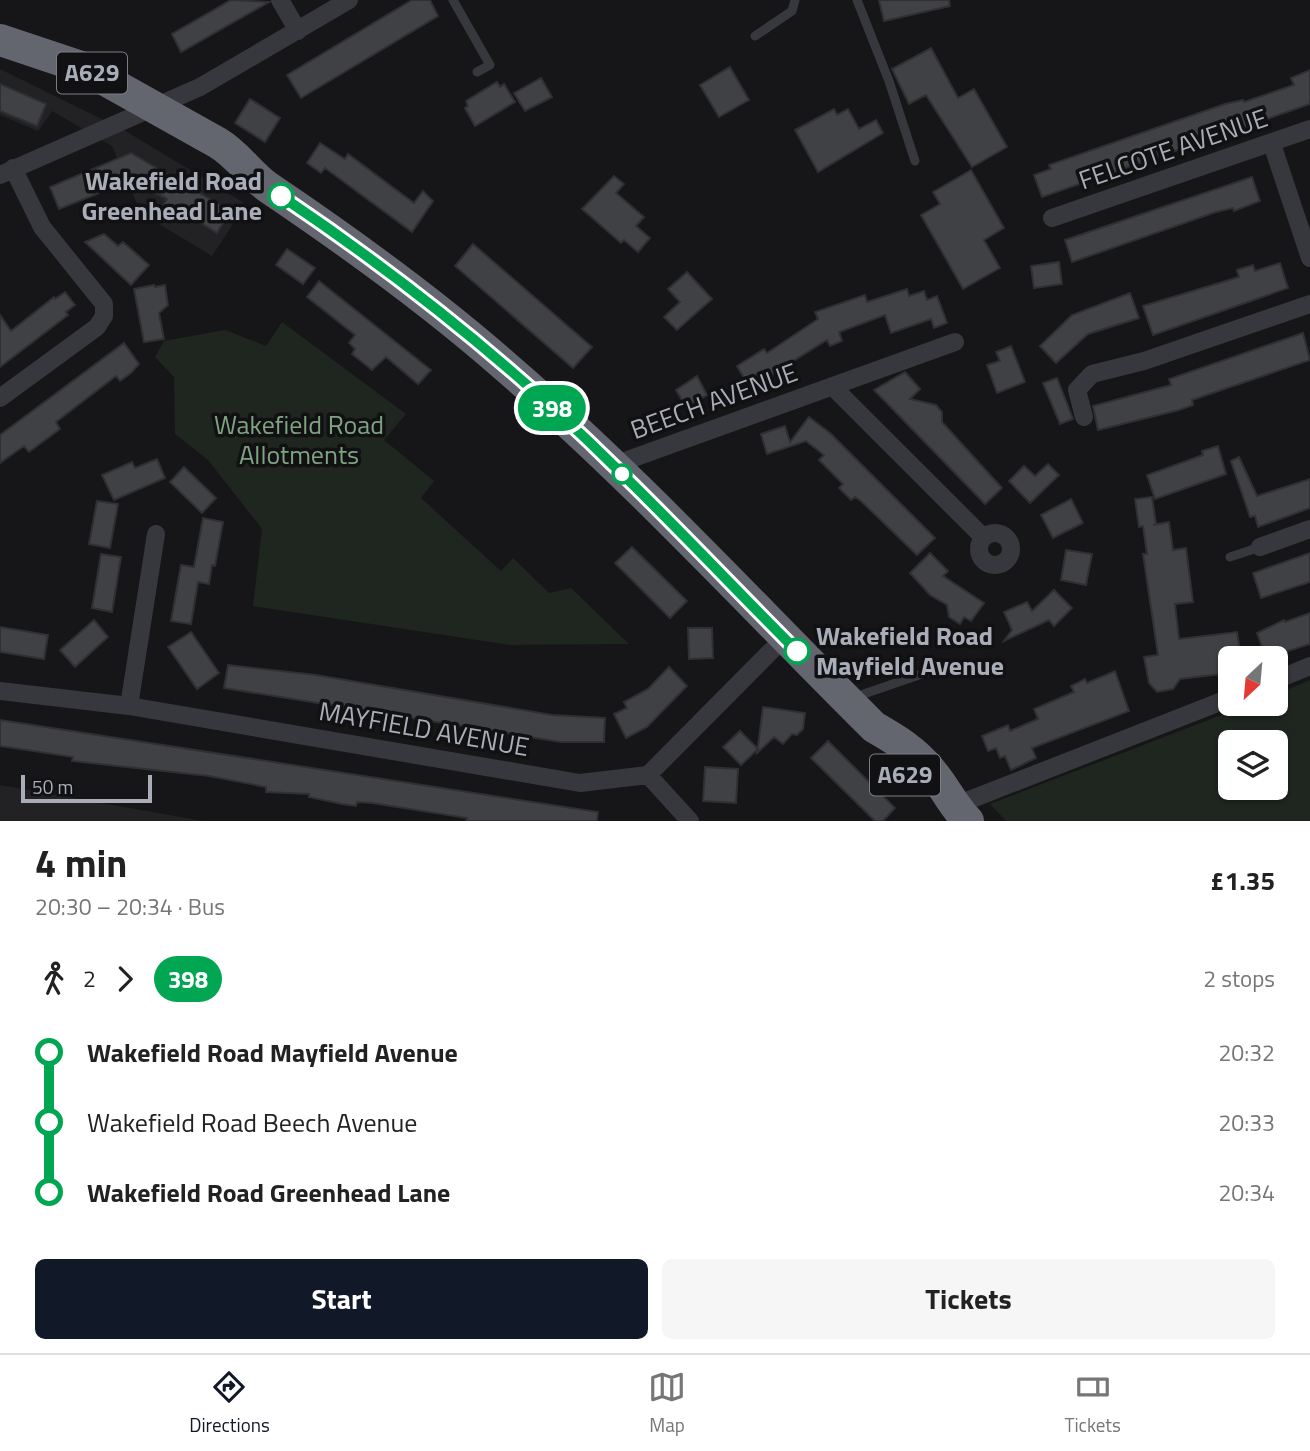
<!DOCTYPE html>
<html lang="en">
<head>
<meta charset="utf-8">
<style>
	:root { --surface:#fff; --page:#f6f6f6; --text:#222; --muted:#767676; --line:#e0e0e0; --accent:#111827 }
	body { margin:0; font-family:"Titillium Web",sans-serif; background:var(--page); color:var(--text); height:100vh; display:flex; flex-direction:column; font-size:26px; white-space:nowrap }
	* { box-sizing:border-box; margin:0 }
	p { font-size:23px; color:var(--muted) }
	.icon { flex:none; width:38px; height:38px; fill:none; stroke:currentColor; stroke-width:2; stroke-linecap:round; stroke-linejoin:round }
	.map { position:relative; height:821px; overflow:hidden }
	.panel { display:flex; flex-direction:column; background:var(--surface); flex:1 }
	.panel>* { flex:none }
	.badge { padding:0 14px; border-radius:23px; font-size:24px; line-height:46px }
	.needle { width:46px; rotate:206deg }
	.tools { position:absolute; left:1218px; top:646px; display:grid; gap:14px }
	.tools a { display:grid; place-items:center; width:70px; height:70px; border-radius:10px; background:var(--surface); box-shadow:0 2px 5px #0004; font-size:35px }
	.scale { position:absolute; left:21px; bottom:18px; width:131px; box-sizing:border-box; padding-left:7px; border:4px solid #a8adb8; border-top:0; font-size:19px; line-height:24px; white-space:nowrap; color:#a8adb8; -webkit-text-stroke:5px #111113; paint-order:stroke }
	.map>.badge { position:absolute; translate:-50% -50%; box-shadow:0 0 0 4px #fff }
	.legs { display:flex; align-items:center; gap:10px; height:77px; padding:0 35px; font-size:23px }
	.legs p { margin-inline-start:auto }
	.overview { display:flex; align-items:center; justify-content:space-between; height:119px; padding:0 35px }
	h1 { font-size:38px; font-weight:700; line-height:52px }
	.button { display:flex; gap:14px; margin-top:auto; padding:14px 35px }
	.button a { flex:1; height:80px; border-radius:10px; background:var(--accent); color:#fff; font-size:28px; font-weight:700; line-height:80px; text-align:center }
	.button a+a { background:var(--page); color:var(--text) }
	ul { padding:0 35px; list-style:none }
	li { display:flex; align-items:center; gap:24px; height:70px; font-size:26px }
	li i { display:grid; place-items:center; width:10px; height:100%; margin:0 9px; background:currentColor }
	li i::after { content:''; width:18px; height:18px; margin:-9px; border:5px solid; border-radius:50%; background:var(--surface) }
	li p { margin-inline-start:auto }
	li:first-child i { background:linear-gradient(#0000 50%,currentColor 0) }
	li:last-child i { background:linear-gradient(currentColor 50%,#0000 0) }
	.tab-bar { display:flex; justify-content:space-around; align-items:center; height:98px; border-top:2px solid var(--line); background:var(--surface); font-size:19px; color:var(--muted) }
	.tab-bar a { display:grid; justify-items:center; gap:4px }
	.tab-bar .current { color:var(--accent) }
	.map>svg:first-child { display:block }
	.built { fill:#222225 }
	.green { fill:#1e261f; fill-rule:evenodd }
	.building { fill:#404145; stroke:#303034; stroke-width:2 }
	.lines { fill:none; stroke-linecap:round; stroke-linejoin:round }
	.lane { stroke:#37383d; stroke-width:9 }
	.street { stroke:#37383d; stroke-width:18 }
	.highway { stroke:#63666e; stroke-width:32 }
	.line-1-casing { stroke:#fff; stroke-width:16 }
	.line-1 { stroke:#00a651; stroke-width:10 }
	.stop-1-dot { fill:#fff; stroke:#00a651; stroke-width:3.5 }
	.labels { text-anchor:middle; stroke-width:7; stroke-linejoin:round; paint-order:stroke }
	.shield { fill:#111113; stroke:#7b7e86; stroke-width:2 }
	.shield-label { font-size:24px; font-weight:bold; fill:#a8adb8 }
	.street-label { font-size:26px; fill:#a8adb8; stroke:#111113 }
	.stop-label { font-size:26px; font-weight:bold; fill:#a8adb8; stroke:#111113; text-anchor:end }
	.park-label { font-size:26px; fill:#7fa381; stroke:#111113 }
</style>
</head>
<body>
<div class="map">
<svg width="1310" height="821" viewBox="0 0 1310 821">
	<rect width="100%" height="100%" fill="#161618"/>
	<path class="built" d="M 0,69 L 124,130 L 246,204 L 212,256 L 141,213 L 112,146 L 52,111 L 38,131 L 0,115 Z
		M 0,785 L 203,821 L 0,821 Z"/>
	<path class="green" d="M 282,322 L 406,414 L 384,440 L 434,481 L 421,498 L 501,571 L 513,558 L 549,593 L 571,588 L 629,644 L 510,645 L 253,606 L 262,529 L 208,460 L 175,434 L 174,377 L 155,357 L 164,341 L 225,330 L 266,346 Z
		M 1310,680 L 1310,821 L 1006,821 L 990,804 L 1250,704 L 1276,704 L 1276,694 ZM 1230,742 L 1276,742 L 1276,788 L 1230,788 Z"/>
	<path class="building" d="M 231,0 L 269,2 L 181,52 L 172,34 Z
		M 412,0 L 430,0 L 438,16 L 301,98 L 287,75 Z
		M 879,0 L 949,0 L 950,6 L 884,21 Z
		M 931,48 L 958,98 L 974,89 L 1007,147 L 972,167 L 926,95 L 909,104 L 892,69 Z
		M 730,67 L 749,100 L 719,117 L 700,85 Z
		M 1310,70 L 1310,104 L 1042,197 L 1034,175 L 1051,169 L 1049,165 L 1225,104 L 1243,100 L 1244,102 L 1294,85 L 1291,78 Z
		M 541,78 L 552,97 L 525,111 L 514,93 Z
		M 497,82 L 500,87 L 504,84 L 515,102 L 475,126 L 465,108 L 468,106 L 466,101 Z
		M 0,84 L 46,104 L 37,126 L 0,111 Z
		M 250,99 L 280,118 L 265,142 L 235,123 Z
		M 834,109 L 837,115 L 848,109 L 859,129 L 876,120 L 883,133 L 818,172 L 795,130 Z
		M 320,143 L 345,159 L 348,154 L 414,203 L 423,191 L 433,201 L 412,232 L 325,168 L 321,173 L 307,163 Z
		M 131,153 L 230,211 L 217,233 L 179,209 L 173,219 L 159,212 L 167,199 L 132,180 L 59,209 L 50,187 Z
		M 971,170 L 1004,228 L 984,240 L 1000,268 L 963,289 L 921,215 L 940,204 L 933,192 Z
		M 614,176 L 624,184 L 616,193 L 644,217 L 636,226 L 650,238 L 638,252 L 624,240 L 621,243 L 582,209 Z
		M 1252,177 L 1260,201 L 1234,211 L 1233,208 L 1216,212 L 1072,262 L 1065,240 Z
		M 104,234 L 118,246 L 123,242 L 149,265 L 131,285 L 85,242 Z
		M 473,244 L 592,347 L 573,368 L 455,266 Z
		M 287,249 L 315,268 L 303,284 L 276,265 Z
		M 1059,262 L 1062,284 L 1034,288 L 1031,266 Z
		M 1280,263 L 1288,288 L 1153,335 L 1143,306 L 1239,277 L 1237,270 L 1253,265 L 1255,271 Z
		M 687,272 L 712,299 L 677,330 L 664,317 L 680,302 L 668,289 Z
		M 319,281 L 431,370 L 418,384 L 386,357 L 372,370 L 352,354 L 355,349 L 349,343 L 355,335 L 307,297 Z
		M 154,285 L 155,287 L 165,285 L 168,305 L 159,313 L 164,339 L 144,342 L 134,289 Z
		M 907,289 L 909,296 L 924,291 L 927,300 L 937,296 L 947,323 L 934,328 L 931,319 L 891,333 L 885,315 L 839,332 L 842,341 L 830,346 L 827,340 L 750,388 L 737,366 L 764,349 L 767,353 L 818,319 L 815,312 L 865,295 L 867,302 Z
		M 65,292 L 75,305 L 66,312 L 68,315 L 0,367 L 0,315 L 11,331 L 54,297 L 55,299 Z
		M 1130,293 L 1139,318 L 1088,334 L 1056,363 L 1040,346 L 1072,315 Z
		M 1303,333 L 1310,360 L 1192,400 L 1193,405 L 1179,410 L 1098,430 L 1093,406 L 1171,385 L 1169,379 Z
		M 124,343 L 139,364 L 131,373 L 120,381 L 116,376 L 56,422 L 60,429 L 29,452 L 24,446 L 0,463 L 0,435 Z
		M 1011,346 L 1025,382 L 997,393 L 987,365 L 1000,361 L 996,352 Z
		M 905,372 L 920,389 L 910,399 L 936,405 L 942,412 L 942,422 L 1002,488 L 985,504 L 874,390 Z
		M 697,376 L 707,395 L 686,407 L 676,390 Z
		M 1057,378 L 1073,419 L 1060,424 L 1043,383 Z
		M 809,417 L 830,433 L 935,538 L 917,555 L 861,501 L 855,497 L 851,500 L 839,488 L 843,484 L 819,460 L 824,455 L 806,441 L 767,454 L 761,434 L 785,426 L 790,442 Z
		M 1218,446 L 1226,474 L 1155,499 L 1147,475 L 1203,455 L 1202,451 Z
		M 1239,457 L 1257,496 L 1310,479 L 1310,508 L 1258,527 L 1255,516 L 1250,517 L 1231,461 Z
		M 157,459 L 165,478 L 114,500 L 102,475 L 132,462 L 135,468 Z
		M 1048,464 L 1059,475 L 1030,503 L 1009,481 L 1024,466 L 1035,476 Z
		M 184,467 L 216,498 L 202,513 L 170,482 Z
		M 1152,497 L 1156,524 L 1153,525 L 1169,522 L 1173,550 L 1186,548 L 1193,602 L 1175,604 L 1179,639 L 1237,632 L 1241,658 L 1230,658 L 1230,673 L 1180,679 L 1173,689 L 1157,692 L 1149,683 L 1144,657 L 1158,655 L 1143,554 L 1147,554 L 1143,526 L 1139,527 L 1135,499 Z
		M 1071,499 L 1083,523 L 1053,538 L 1041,515 Z
		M 97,501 L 118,504 L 110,548 L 89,544 Z
		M 203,518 L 223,522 L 215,566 L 212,565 L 209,584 L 198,582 L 191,624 L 171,621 L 181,565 L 194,567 Z
		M 632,547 L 687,601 L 670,618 L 615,563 Z
		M 1066,550 L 1092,554 L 1086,585 L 1061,580 Z
		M 930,553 L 948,571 L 943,576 L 984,603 L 971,621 L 964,617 L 960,624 L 949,617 L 947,605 L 930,595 L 910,573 Z
		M 1310,553 L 1310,582 L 1261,598 L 1253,573 Z
		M 101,554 L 121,557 L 112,612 L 92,608 Z
		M 1054,590 L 1072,608 L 1054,626 L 1049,620 L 1004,641 L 1012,630 L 1004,612 L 1027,602 L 1032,611 Z
		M 1310,613 L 1310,644 L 1266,658 L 1257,633 L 1284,620 L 1285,622 Z
		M 94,620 L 108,637 L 75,667 L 60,650 Z
		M 0,627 L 48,635 L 44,659 L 0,652 Z
		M 688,628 L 712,628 L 713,658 L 689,659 Z
		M 191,632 L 219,673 L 197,689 L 168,647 Z
		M 228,665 L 316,675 L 552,715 L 605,718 L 604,742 L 561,742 L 224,688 Z
		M 669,667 L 687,686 L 647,727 L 626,738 L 614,714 L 627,708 L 624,702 L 648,689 Z
		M 1115,671 L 1129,711 L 1032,748 L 1036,758 L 1011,770 L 1005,756 L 1000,758 L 996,748 L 988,751 L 982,736 L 1008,725 L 1010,731 L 1038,719 L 1034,709 L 1074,692 L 1071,686 L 1085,679 L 1087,683 Z
		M 763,707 L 805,713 L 803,729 L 797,735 L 792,734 L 783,744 L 774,737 L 757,753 Z
		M 0,720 L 598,812 L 597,821 L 466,821 L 467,818 L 372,803 L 357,802 L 356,806 L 342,804 L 309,797 L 309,794 L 266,792 L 266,787 L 209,776 L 72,761 L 73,757 L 0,746 Z
		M 740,731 L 758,749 L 741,765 L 723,747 Z
		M 828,741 L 895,808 L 883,821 L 875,821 L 811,758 Z
		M 705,767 L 738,769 L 736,803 L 703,801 Z"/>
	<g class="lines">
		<path class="lane" d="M 453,0 L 490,65 L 477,72
			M 857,0 L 889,81 L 915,161
			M 755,36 L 792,11 L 795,0
			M 1230,557 L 1260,547
			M 855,697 L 951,664"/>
		<path class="street" d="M 280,0 L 298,31
			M 1272,144 L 1310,258
			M 0,175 L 200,87 L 349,0
			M 1052,218 L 1310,129
			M 832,386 L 983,537
			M 0,398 L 97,327 L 104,316 L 104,304 L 42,227 L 13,168
			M 1084,417 L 1077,390 L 1092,374 L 1144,361 L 1310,304
			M 614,465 L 955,342
			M979 549a16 16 0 1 1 32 0a16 16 0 1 1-32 0Z
			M 1260,547 L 1310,529
			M 1276,680 L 1310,666
			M 0,691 L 129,706 L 580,783 L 648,775 L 784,638
			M 129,706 L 156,534
			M 648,775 L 690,821
			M 954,806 L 1230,698"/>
		<path class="highway" d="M 0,40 L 84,68 L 218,143 C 238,155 250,175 269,188 C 352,244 431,301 506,367 C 636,479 752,606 874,727 C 895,739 915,751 931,771 C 945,787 953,806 968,821"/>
	</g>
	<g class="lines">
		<defs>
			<path id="line-1" d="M 281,196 C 400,276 512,365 614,466 C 676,526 736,590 797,651"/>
		</defs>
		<use href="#line-1" class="line-1-casing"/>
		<use href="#line-1" class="line-1"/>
	</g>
	<g class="stop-1-dot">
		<circle cx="281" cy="196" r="12"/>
		<circle cx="622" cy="474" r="9"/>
		<circle cx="797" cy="651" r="12"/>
	</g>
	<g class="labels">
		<g class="shield">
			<rect x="57" y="52.5" width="70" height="41" rx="5"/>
			<rect x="870" y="754.5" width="70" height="41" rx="5"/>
		</g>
		<g class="shield-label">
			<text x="92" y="81">A629</text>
			<text x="905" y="783">A629</text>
		</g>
		<g class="street-label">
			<text transform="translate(1173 149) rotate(-19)" y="9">FELCOTE AVENUE</text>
			<text transform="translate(714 401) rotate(-20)" y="9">BEECH AVENUE</text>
			<text transform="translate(424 729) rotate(10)" y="9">MAYFIELD AVENUE</text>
		</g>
		<g class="stop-label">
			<text x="262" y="190">Wakefield Road<tspan x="262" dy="30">Greenhead Lane</tspan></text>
			<text x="816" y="645" text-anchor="start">Wakefield Road<tspan x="816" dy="30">Mayfield Avenue</tspan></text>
		</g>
		<g class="park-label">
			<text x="299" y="434">Wakefield Road<tspan x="299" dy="30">Allotments</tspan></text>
		</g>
	</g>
</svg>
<div class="tools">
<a><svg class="needle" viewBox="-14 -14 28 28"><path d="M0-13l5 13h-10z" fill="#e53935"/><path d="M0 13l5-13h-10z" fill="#767676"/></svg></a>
<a><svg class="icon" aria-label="layers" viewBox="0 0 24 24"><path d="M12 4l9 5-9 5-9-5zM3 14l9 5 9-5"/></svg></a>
</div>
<div class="scale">50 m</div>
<b class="badge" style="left:552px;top:408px;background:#00a651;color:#fff">398</b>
</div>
<section class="panel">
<div class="overview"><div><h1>4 min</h1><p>20:30 – 20:34 · Bus</p></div><b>£1.35</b></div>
<div class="legs"><svg class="icon" aria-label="walk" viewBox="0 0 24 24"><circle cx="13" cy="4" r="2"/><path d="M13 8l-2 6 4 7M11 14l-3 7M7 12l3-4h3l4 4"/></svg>2<svg class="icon" aria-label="forward" viewBox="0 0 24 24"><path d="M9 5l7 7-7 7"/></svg><b class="badge" style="background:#00a651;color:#fff">398</b><p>2 stops</p></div>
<ul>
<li><i style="color:#00a651"></i><b>Wakefield Road Mayfield Avenue</b><p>20:32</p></li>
<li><i style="color:#00a651"></i><span>Wakefield Road Beech Avenue</span><p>20:33</p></li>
<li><i style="color:#00a651"></i><b>Wakefield Road Greenhead Lane</b><p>20:34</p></li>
</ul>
<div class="button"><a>Start</a><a>Tickets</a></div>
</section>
<nav class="tab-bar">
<a class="current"><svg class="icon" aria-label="directions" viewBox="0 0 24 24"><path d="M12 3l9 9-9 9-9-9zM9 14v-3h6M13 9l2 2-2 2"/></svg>Directions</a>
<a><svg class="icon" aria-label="map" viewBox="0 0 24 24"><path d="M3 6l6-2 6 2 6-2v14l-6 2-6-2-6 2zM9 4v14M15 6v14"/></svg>Map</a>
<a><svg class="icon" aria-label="tickets" viewBox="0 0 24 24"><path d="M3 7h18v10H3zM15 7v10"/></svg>Tickets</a>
</nav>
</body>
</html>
